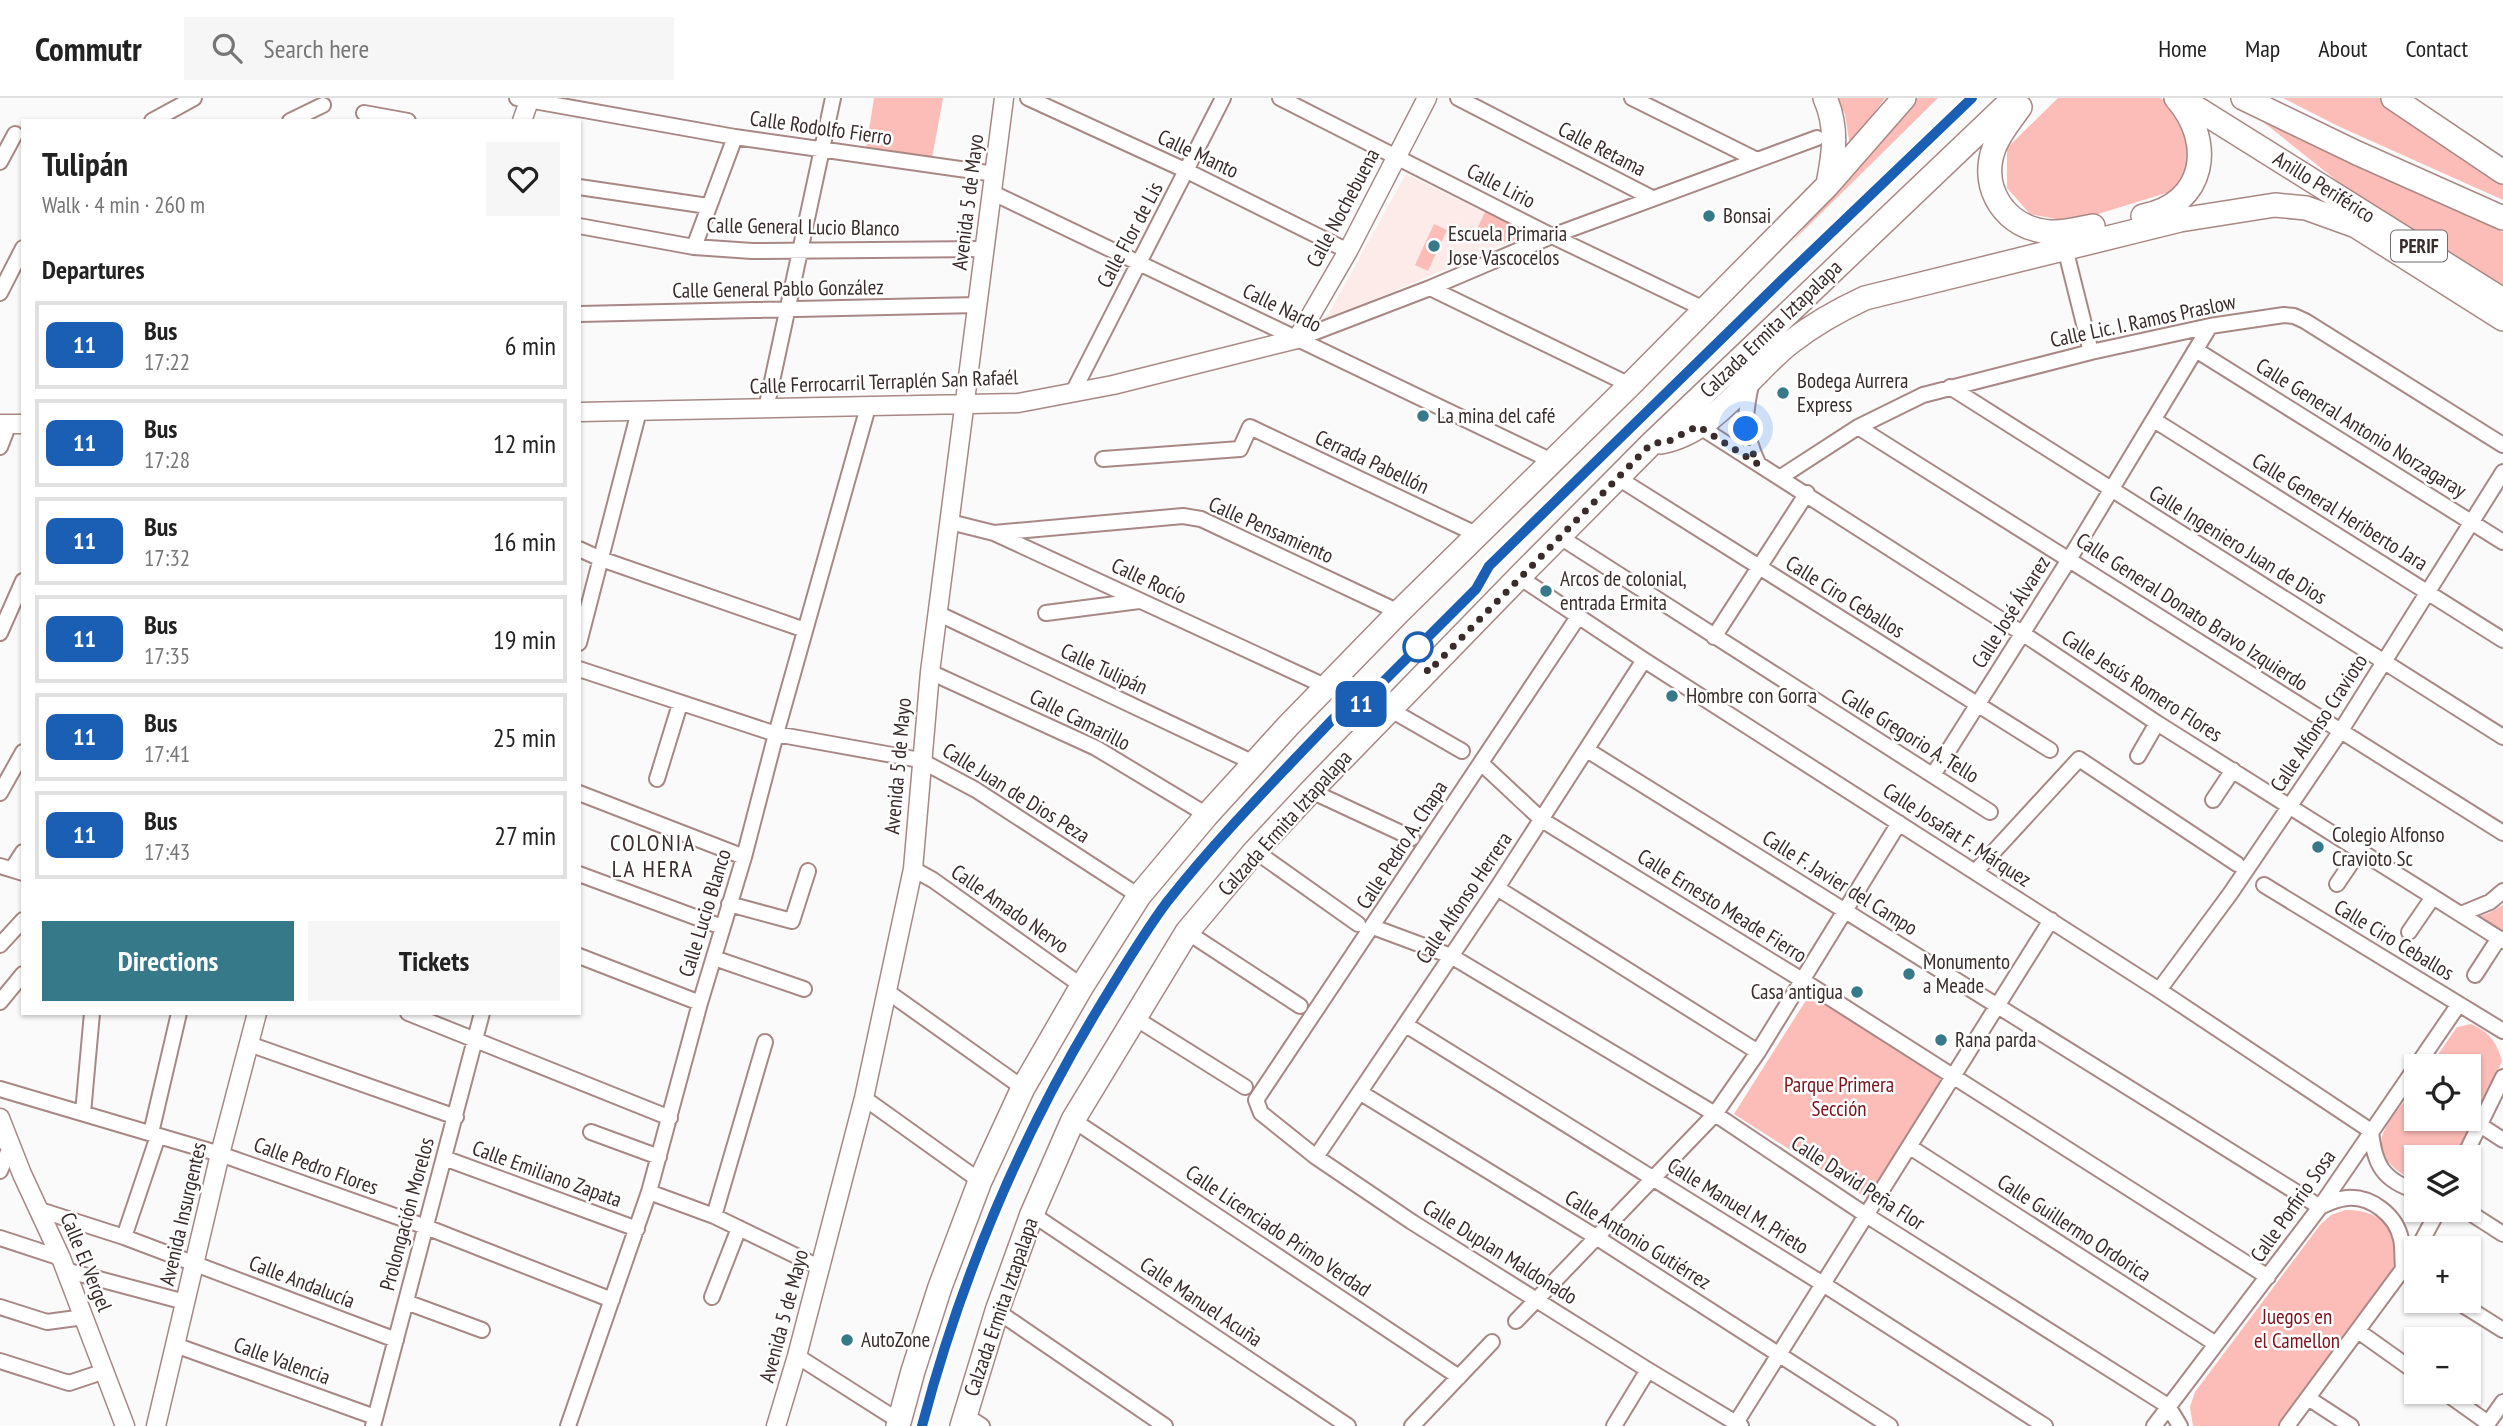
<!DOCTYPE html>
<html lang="en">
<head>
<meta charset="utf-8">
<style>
	:root { --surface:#fff; --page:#f6f6f6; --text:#222; --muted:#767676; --line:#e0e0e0; --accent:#367989 }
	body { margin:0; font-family:"PT Sans Narrow",sans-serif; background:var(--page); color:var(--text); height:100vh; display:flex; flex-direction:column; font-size:26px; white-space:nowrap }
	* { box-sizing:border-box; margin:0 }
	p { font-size:23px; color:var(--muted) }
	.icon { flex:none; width:38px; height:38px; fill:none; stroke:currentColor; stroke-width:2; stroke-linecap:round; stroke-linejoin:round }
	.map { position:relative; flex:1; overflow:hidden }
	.sheet { position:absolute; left:21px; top:21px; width:560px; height:896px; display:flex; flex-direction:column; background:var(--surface); border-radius:0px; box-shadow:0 2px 5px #0004 }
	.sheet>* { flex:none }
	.badge { padding:0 14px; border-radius:10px; font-size:24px; line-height:46px }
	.buttons { position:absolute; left:2404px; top:956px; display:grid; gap:14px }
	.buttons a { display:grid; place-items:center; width:77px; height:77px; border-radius:0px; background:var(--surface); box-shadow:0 2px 5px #0004; font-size:35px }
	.you { position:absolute; width:35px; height:35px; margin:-18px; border:5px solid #fff; border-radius:50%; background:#1a73e8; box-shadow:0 0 0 10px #1a73e833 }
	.map>.badge { position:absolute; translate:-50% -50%; box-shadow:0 0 0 4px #fff }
	h2 { padding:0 21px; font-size:26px; line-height:63px }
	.round { display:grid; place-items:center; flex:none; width:74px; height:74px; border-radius:0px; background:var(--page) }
	.summary { display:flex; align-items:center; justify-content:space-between; height:119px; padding:0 21px }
	h1 { font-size:33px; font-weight:800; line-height:52px }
	.action { display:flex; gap:14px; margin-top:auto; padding:14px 21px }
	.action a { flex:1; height:80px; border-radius:0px; background:var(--accent); color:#fff; font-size:28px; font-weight:800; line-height:80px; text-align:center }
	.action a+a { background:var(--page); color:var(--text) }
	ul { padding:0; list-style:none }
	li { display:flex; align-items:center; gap:21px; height:88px; margin:0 14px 10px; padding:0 7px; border:4px solid var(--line); border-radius:0px }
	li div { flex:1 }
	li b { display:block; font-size:26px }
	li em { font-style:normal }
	li .badge { min-width:77px; font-weight:700; text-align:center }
	header { display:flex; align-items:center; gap:42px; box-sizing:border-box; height:98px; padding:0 35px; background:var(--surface); border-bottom:2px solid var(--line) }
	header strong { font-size:33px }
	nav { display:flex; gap:38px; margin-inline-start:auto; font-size:24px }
	.search { width:490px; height:63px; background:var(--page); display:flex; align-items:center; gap:18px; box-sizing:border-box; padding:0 24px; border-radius:0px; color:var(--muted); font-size:26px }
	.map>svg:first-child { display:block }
	.built { fill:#fdebe9 }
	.green { fill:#fcbcb7 }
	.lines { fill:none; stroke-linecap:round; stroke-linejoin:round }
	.minor-casing { stroke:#a88885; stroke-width:18 }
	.tertiary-casing { stroke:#a88885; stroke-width:21 }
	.primary-casing { stroke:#a88885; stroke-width:26 }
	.minor { stroke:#fff; stroke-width:14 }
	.tertiary { stroke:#fff; stroke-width:18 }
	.primary { stroke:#fff; stroke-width:23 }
	.line-casing { stroke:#fff; stroke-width:16 }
	.line { stroke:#1a5fb4; stroke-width:10 }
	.walk { stroke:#392c2b; stroke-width:7; stroke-dasharray:0 12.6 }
	.poi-dot { fill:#367989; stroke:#fff; stroke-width:2.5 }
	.stop-dot { fill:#fff; stroke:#1a5fb4; stroke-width:3.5 }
	.labels { text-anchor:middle; stroke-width:5; stroke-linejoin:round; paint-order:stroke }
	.shield { fill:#fff; stroke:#746b6b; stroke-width:2 }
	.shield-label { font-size:19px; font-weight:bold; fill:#392c2b }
	.street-label { font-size:21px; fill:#392c2b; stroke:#fff }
	.poi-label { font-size:21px; fill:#392c2b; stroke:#fff; text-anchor:start }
	.park-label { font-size:21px; fill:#7a131b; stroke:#fff }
	.neighbourhood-label { font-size:23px; letter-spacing:2px; fill:#392c2b; stroke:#fff }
</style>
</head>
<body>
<header>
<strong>Commutr</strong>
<div class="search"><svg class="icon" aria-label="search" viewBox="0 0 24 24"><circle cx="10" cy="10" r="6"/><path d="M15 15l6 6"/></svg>Search here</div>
<nav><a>Home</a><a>Map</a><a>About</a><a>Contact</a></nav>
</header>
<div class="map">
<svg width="2503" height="1328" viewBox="0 0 2503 1328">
	<rect width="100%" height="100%" fill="#fafafa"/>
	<path class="built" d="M 1406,76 L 1529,136 L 1325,222 Z"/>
	<path class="green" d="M 874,0 L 943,0 L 932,60 L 866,51 Z
		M 1836,0 L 1885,0 L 1850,48 L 1845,16 Z
		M 1917,0 L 1938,0 L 1790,146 Z
		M 2058,0 L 2160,0 L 2172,6 L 2191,39 L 2187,77 L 2176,92 L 2072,124 L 2030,116 L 2007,90 L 2007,50 Z
		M 2283,0 L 2387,0 L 2503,79 L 2503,102 L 2338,28 Z
		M 2237,3 L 2503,134 L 2503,191 L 2342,87 Z
		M 1485,114 L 1529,136 L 1508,145 L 1477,131 Z
		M 1434,126 L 1447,132 L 1428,173 L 1415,167 Z
		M 2503,807 L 2503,838 L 2474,820 L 2489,815 Z
		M 1810,896 L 1943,982 L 1867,1101 L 1734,1016 Z
		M 2471,926 C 2490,935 2496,943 2502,963 L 2458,1059 L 2417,1059 L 2417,1083 C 2398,1077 2373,1056 2384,1033 C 2392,1017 2406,1002 2417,987 L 2417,1020 L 2469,1020 L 2469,968 L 2430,968 L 2457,929 Z
		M 2345,1112 C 2387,1111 2407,1141 2390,1180 L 2279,1328 L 2193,1328 L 2190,1309 L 2195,1294 L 2320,1127 L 2331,1117 Z"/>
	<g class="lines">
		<defs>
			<path id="minor" d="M 517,0 L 735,39 L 995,76
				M 1028,0 L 1187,73 L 1348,153
				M 1280,0 L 1552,138 L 1704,211
				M 1458,0 L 1652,100
				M 1632,0 L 1757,62
				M 364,15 L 408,23
				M 152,23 L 194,0
				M 290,23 L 323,7
				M 0,64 L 15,36
				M 579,89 L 708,108
				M 993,95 L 1552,363
				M 579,128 L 694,149 L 752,153 L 985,151
				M 694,149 L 735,39
				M 2065,150 L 2091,254
				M 1430,190 L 1630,287
				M 0,195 L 23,150
				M 579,216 L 978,207
				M 1297,241 L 1430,190 L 1552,138 L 1817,40
				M 2196,252 L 2503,444
				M 1752,283 C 1744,316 1743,333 1758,365
				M 1950,289 L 2503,639
				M 1073,294 L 1223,0
				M 766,311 L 833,0
				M 2154,322 L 2503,542
				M 1694,325 L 2022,535 L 2157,625 L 2503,843
				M 1858,329 L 2503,735
				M 0,349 L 9,326
				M 1103,361 L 1240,351 L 1250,329 L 1476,436
				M 1781,379 L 1858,329 L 1923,297 L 2091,254 L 2210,228 L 2284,217 L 2294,218 L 2305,223 L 2503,347
				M 1618,380 L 2050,652
				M 950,424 L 994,435 L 1327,589
				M 994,435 L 1183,418 L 1201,421 L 1399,514
				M 1560,439 L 1990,714
				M 579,451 L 601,461 L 805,532
				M 1519,479 L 1644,562 L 2159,892 L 2371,1033
				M 937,515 L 1254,665
				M 1046,515 L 1139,503
				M 1578,519 L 1256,1002 L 1261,1015 L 1316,1059 L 1412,1124 L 1648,1272 L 1741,1328
				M 0,535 L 23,483
				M 1714,539 L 1807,395
				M 579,545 L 639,313
				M 579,571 L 776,636 L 920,662 L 976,692 L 1139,798
				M 930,574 L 1096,650 L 1207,717
				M 1391,612 L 1462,653
				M 1587,652 L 2320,1109
				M 2138,658 L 2157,625
				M 1481,665 L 1542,722 L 1802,882 L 2268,1179
				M 1933,677 L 2070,460 L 2210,228
				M 657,681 L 680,606
				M 1311,693 L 1412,740
				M 0,695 L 23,654
				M 579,695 L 744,759
				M 2213,702 L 2233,672
				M 1255,753 L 1358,826
				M 0,768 L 23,775
				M 12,771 L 23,754
				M 913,771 L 933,782 L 1082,888
				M 1975,774 L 2079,661 L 2237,766
				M 579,776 L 722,829
				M 2337,786 L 2360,752
				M 2264,787 L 2503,933
				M 1497,790 L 1758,954
				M 729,806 L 792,823 L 808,773
				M 2461,816 L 2490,804 L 2503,793
				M 1373,829 L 1451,858 L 1715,1016 L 1866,1117 L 2168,1308 L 2180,1328
				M 1187,834 L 1300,908
				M 2409,834 L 2433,799
				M 0,847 L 23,822
				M 579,858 L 700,905
				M 714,860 L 804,891
				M 2475,877 L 2499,840
				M 2159,892 L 2230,796 L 2340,634 L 2503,374
				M 888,894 L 1023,990
				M 0,904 L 23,876
				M 408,915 L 670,1020
				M 1135,920 L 1245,989
				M 1406,927 L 1823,1186 L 2045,1328
				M 249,946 L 456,1019
				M 0,991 L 220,1056 L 426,1129 L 612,1202
				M 1361,995 L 1596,1139 L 1890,1328
				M 864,1000 L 980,1083
				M 83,1015 L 92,915
				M 1073,1022 L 1459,1279
				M 2480,1027 L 2503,1042
				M 2371,1033 C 2374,1066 2383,1083 2417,1093
				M 591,1034 L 659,1059
				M 151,1035 L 179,915
				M 1910,1049 L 2216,1246
				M 1316,1059 L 1497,790 L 1644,562
				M 2464,1059 L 2503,979
				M 444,1060 L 637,1131
				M 0,1073 L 11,1047 L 5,1045
				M 649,1094 L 714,1118 L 821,1170
				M 2320,1109 C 2328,1105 2337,1101 2347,1100 C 2371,1098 2396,1117 2401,1141 C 2403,1150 2402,1161 2403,1170
				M 2464,1111 L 2503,1136
				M 40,1112 L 124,1139 L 396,1242
				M 1032,1116 L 1348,1328
				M 714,1118 L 765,944
				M 124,1139 L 158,1038
				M 0,1140 L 61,1160
				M 2418,1150 L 2439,1111
				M 65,1172 L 185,1204
				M 712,1199 L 739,1130
				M 2455,1202 L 2503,1232
				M 406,1204 L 482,1232
				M 0,1209 L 47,1224 L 84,1219
				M 997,1213 L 1165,1328
				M 1516,1223 L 1715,1016 L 1758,954 L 1899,725
				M 2358,1233 L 2417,1275
				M 175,1247 L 375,1319
				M 797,1258 L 899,1323
				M 0,1263 L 69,1285 L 105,1273
				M 2443,1293 L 2488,1325
				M 2308,1300 L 2351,1328
				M 965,1317 L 982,1328
				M 373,1328 L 482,915
				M 568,1328 L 649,1094 L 700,905 L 744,759 L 776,636 L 868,309
				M 1412,1328 L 1492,1244
				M 1614,1328 L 1648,1272
				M 1734,1328 L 2051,822
				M 2154,1328 L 2320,1109 L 2459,906
				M 2287,1328 L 2417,1152
				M 2486,1328 L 2503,1304"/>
			<path id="tertiary" d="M 522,23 L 530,0
				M 579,314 L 1018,305 L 1113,287 L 1297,241 L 1348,153 L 1427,0
				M 0,326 L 23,326
				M 0,1020 L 22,1076 L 61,1160 L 125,1328
				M 156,1328 L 220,1056 L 257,915
				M 776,1328 L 797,1258 L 864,1000 L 913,771 L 930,574 L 1004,0"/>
			<path id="primary" d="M 1825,0 C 1838,29 1834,56 1828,86
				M 2243,0 L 2357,55 L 2503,120
				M 2393,0 L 2503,74
				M 2182,1 L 2503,202
				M 2020,9 C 2011,22 2000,34 1994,50 C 1979,91 2006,131 2050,134 C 2064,135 2078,131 2093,128
				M 2143,118 C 2206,106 2215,44 2176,0
				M 1661,344 C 1716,334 1750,275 1791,244 C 1814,226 1839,212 1865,200 L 2180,122 L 2275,107 L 2306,110 L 2356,128 L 2503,221
				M 898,1328 L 913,1273 L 940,1189 L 980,1083 L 1023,990 L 1082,888 L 1139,798 L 1207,717 L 1288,628 L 1399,514 L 1630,287 L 1827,88 L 1904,0
				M 962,1328 L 997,1213 L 1032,1116 L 1073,1022 L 1187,834 L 1255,753 L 1311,693 L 1519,479 L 1651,346 L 2014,0"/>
		</defs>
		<use href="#minor" class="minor-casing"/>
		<use href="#tertiary" class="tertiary-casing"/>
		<use href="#primary" class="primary-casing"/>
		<use href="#minor" class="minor"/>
		<use href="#tertiary" class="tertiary"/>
		<use href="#primary" class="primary"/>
	</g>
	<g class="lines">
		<defs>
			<path id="line" d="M 922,1328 C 961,1180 1021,1037 1101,906 C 1122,872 1143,836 1167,804 C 1218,739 1277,680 1334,620 L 1357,610 L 1476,491 L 1489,468 L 1787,177 L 1972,0"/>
		</defs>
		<use href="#line" class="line-casing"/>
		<use href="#line" class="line"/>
		<path class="walk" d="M 1418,549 L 1428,574 L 1651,346 L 1669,343 L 1698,328 L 1758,366 L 1749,347 L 1746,331"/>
	</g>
	<g class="poi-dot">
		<circle cx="1709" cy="118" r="7"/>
		<circle cx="1434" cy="148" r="7"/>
		<circle cx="1783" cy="295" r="7"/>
		<circle cx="1423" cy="318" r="7"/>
		<circle cx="1546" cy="493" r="7"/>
		<circle cx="1672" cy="598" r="7"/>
		<circle cx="2318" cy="749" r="7"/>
		<circle cx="1909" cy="876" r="7"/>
		<circle cx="1857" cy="894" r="7"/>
		<circle cx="1941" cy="942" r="7"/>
		<circle cx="847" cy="1242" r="7"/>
	</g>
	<circle class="stop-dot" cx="1418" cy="549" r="14"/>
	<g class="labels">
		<rect class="shield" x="2391" y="132.5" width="56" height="31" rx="5"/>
		<g class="shield-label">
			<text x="2419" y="155">PERIF</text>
		</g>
		<g class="street-label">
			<text transform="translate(821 30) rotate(8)" y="7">Calle Rodolfo Fierro</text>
			<text transform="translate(1602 51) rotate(27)" y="7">Calle Retama</text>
			<text transform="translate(1198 56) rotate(25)" y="7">Calle Manto</text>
			<text transform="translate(1501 88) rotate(27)" y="7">Calle Lirio</text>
			<text transform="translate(2324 89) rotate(32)" y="7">Anillo Periférico</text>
			<text transform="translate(968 104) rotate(-83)" y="7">Avenida 5 de Mayo</text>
			<text transform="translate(1343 110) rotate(-62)" y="7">Calle Nochebuena</text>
			<text transform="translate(803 129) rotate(1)" y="7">Calle General Lucio Blanco</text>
			<text transform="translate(1130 137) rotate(-62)" y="7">Calle Flor de Lis</text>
			<text transform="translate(778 191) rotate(-1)" y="7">Calle General Pablo González</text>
			<text transform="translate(1282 210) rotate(26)" y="7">Calle Nardo</text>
			<text transform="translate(2143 223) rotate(-12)" y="7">Calle Lic. I. Ramos Praslow</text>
			<text transform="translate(1771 231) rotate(-44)" y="7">Calzada Ermita Iztapalapa</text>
			<text transform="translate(884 284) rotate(-2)" y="7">Calle Ferrocarril Terraplén San Rafaél</text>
			<text transform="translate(2361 330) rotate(32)" y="7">Calle General Antonio Norzagaray</text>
			<text transform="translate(1372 364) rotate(25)" y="7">Cerrada Pabellón</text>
			<text transform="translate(2340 414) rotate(32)" y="7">Calle General Heriberto Jara</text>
			<text transform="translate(1271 432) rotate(24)" y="7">Calle Pensamiento</text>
			<text transform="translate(2238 447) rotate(32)" y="7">Calle Ingeniero Juan de Dios</text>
			<text transform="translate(1149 483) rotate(25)" y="7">Calle Rocío</text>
			<text transform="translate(1845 499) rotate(32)" y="7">Calle Ciro Ceballos</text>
			<text transform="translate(2011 514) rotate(-58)" y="7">Calle José Álvarez</text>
			<text transform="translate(2192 514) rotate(33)" y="7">Calle General Donato Bravo Izquierdo</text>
			<text transform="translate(1104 571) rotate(25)" y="7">Calle Tulipán</text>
			<text transform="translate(2142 588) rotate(33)" y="7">Calle Jesús Romero Flores</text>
			<text transform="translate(1080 622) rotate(27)" y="7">Calle Camarillo</text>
			<text transform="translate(2319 625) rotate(-57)" y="7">Calle Alfonso Cravioto</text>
			<text transform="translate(1910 638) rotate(32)" y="7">Calle Gregorio A. Tello</text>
			<text transform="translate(898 668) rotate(-85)" y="7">Avenida 5 de Mayo</text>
			<text transform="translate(1016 695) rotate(32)" y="7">Calle Juan de Dios Peza</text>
			<text transform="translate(1285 725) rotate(-48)" y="7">Calzada Ermita Iztapalapa</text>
			<text transform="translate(1957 737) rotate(33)" y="7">Calle Josafat F. Márquez</text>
			<text transform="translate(1402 747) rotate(-57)" y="7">Calle Pedro A. Chapa</text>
			<text transform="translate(1840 785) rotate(32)" y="7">Calle F. Javier del Campo</text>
			<text transform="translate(1464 800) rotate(-56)" y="7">Calle Alfonso Herrera</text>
			<text transform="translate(1722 808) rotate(32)" y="7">Calle Ernesto Meade Fierro</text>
			<text transform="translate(1010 811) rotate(35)" y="7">Calle Amado Nervo</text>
			<text transform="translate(705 815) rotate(-73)" y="7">Calle Lucio Blanco</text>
			<text transform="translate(2394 842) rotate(31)" y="7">Calle Ciro Ceballos</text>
			<text transform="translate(316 1068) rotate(20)" y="7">Calle Pedro Flores</text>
			<text transform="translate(547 1076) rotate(20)" y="7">Calle Emiliano Zapata</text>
			<text transform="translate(1858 1085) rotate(33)" y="7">Calle David Peña Flor</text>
			<text transform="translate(1738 1108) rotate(32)" y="7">Calle Manuel M. Prieto</text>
			<text transform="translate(2293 1108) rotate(-55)" y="7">Calle Porfirio Sosa</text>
			<text transform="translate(183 1116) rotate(-77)" y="7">Avenida Insurgentes</text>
			<text transform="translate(407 1116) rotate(-75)" y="7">Prolongación Morelos</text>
			<text transform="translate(2074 1130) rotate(33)" y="7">Calle Guillermo Ordorica</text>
			<text transform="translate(1278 1133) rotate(34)" y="7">Calle Licenciado Primo Verdad</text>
			<text transform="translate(1638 1142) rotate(32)" y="7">Calle Antonio Gutiérrez</text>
			<text transform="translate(1500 1154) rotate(32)" y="7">Calle Duplan Maldonado</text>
			<text transform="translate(86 1164) rotate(68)" y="7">Calle El Vergel</text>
			<text transform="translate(302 1184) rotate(21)" y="7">Calle Andalucía</text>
			<text transform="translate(1201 1204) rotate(34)" y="7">Calle Manuel Acuña</text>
			<text transform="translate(1001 1209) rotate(-71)" y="7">Calzada Ermita Iztapalapa</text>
			<text transform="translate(784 1218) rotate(-75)" y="7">Avenida 5 de Mayo</text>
			<text transform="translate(282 1263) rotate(20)" y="7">Calle Valencia</text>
		</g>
		<g class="poi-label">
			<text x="1723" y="125">Bonsai</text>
			<text x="1448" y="143">Escuela Primaria<tspan x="1448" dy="24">Jose Vascocelos</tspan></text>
			<text x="1797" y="290">Bodega Aurrera<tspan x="1797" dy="24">Express</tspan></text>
			<text x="1437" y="325">La mina del café</text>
			<text x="1560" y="488">Arcos de colonial,<tspan x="1560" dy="24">entrada Ermita</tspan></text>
			<text x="1686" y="605">Hombre con Gorra</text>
			<text x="2332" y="744">Colegio Alfonso<tspan x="2332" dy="24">Cravioto Sc</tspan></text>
			<text x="1923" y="871">Monumento<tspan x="1923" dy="24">a Meade</tspan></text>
			<text x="1843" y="901" text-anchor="end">Casa antigua</text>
			<text x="1955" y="949">Rana parda</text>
			<text x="861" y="1249">AutoZone</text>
		</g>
		<g class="park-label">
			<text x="1839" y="994">Parque Primera<tspan x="1839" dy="24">Sección</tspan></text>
			<text x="2297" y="1226">Juegos en<tspan x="2297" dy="24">el Camellon</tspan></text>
		</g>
		<g class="neighbourhood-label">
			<text x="653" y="753">COLONIA<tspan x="653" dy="26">LA HERA</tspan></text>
		</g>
	</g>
</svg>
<div class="buttons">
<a><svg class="icon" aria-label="locate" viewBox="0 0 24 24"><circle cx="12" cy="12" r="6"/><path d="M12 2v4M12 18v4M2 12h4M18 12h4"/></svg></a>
<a><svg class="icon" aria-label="layers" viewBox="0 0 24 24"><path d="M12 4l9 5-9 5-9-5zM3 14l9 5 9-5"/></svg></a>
<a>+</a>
<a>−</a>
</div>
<div class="you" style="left:1746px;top:331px"></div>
<b class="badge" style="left:1361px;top:606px;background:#1a5fb4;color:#fff">11</b>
<section class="sheet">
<div class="summary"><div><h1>Tulipán</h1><p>Walk · 4 min · 260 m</p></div><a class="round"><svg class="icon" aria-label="heart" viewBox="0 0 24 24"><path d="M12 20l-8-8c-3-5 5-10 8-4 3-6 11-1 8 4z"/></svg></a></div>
<h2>Departures</h2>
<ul>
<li><span class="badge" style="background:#1a5fb4;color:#fff">11</span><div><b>Bus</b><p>17:22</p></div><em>6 min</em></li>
<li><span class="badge" style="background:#1a5fb4;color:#fff">11</span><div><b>Bus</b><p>17:28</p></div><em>12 min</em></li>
<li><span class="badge" style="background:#1a5fb4;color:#fff">11</span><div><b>Bus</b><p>17:32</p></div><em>16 min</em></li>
<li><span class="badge" style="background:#1a5fb4;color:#fff">11</span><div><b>Bus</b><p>17:35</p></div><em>19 min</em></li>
<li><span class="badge" style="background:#1a5fb4;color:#fff">11</span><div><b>Bus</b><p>17:41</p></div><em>25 min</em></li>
<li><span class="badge" style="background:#1a5fb4;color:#fff">11</span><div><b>Bus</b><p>17:43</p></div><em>27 min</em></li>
</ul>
<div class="action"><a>Directions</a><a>Tickets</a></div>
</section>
</div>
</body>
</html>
